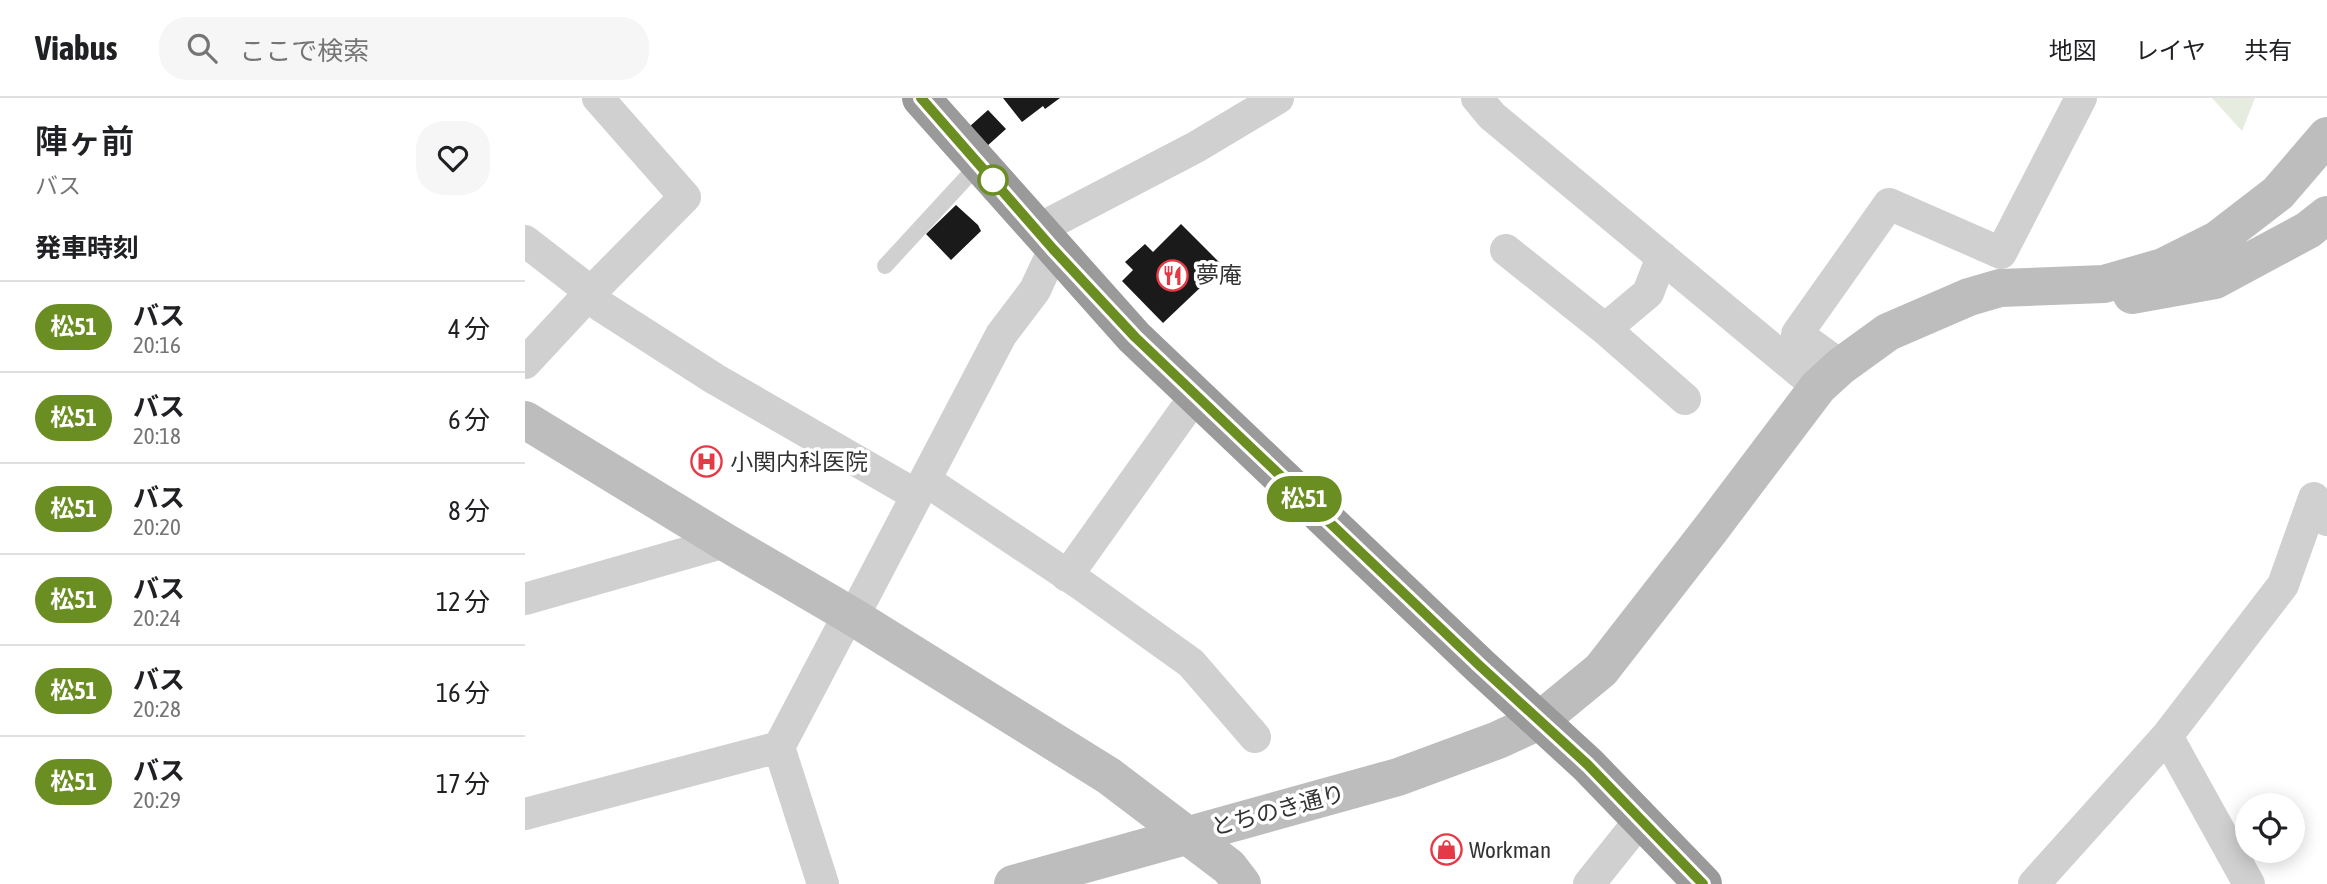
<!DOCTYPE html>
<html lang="ja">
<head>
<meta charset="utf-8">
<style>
	:root { --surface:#fff; --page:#f6f6f6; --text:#202124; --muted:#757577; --line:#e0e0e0 }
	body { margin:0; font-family:"Asap Condensed","Noto Sans JP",sans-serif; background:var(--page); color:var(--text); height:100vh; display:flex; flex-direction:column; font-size:26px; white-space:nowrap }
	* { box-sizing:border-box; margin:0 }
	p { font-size:23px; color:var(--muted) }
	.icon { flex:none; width:38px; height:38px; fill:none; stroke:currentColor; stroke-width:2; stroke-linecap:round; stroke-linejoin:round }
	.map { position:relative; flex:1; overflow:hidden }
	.side { display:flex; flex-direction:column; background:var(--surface); width:525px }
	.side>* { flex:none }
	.badge { padding:0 14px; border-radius:23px; font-size:24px; line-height:46px }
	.controls { position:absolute; left:1710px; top:695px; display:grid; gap:14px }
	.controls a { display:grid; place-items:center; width:70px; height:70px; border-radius:50%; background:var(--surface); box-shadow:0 4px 18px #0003; font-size:35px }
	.map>.badge { position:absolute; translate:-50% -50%; box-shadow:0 0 0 4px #fff }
	h2 { padding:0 35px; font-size:26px; line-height:63px }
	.round { display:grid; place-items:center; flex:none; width:74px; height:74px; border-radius:28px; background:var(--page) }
	.overview { display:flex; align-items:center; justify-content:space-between; height:119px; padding:0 35px }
	h1 { font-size:33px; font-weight:600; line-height:52px }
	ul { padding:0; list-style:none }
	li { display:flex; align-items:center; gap:21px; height:91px; padding:0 35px; border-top:2px solid var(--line) }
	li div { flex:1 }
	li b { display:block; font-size:26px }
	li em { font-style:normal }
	li .badge { min-width:77px; font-weight:700; text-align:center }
	header { display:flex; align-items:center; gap:42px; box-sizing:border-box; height:98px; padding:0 35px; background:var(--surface); border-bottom:2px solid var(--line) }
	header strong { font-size:33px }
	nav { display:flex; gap:38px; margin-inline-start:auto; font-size:24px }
	.search { width:490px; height:63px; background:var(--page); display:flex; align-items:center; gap:18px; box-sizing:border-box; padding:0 24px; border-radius:28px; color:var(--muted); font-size:26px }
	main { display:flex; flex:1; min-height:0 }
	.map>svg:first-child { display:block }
	.green { fill:#e6ecdf }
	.building { fill:#1a1a1a }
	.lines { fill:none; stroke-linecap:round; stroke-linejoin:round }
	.lane { stroke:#d0d0d0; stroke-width:16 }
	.street { stroke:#d0d0d0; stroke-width:32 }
	.secondary { stroke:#bdbdbd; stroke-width:38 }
	.highway { stroke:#9a9a9a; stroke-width:38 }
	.line-casing { stroke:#fff; stroke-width:16 }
	.line { stroke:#6b8e23; stroke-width:10 }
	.stop-dot { fill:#fff; stroke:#6b8e23; stroke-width:3.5 }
	.labels { text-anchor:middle; stroke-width:7; stroke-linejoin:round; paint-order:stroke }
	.poi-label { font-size:23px; fill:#333; stroke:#fff; text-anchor:start }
	.street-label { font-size:23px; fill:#333; stroke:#fff }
</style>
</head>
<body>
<header>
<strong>Viabus</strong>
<div class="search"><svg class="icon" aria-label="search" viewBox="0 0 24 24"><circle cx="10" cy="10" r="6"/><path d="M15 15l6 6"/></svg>ここで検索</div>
<nav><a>地図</a><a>レイヤ</a><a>共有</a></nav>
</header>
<main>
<section class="side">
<div class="overview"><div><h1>陣ヶ前</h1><p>バス</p></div><a class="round"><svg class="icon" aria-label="heart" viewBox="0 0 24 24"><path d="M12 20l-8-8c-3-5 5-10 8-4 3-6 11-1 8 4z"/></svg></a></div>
<h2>発車時刻</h2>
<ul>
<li><span class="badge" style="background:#6b8e23;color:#fff">松51</span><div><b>バス</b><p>20:16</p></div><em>4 分</em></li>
<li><span class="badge" style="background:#6b8e23;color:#fff">松51</span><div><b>バス</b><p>20:18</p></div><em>6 分</em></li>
<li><span class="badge" style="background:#6b8e23;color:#fff">松51</span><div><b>バス</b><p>20:20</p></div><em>8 分</em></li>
<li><span class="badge" style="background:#6b8e23;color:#fff">松51</span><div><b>バス</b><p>20:24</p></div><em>12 分</em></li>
<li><span class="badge" style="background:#6b8e23;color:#fff">松51</span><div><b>バス</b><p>20:28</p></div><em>16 分</em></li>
<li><span class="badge" style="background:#6b8e23;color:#fff">松51</span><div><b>バス</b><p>20:29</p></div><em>17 分</em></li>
</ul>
</section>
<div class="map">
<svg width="1802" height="786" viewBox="0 0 1802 786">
	<rect width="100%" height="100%" fill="#fff"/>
	<path class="green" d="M 1687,0 L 1730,0 L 1717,33 Z"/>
	<path class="building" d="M 478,0 L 535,0 L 520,11 L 518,8 L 497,24 Z
		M 463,12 L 481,31 L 461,49 L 444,29 Z
		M 431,107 L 453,127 L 456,133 L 426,162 L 401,136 Z
		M 656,126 L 698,168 L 638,225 L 597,183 L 608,172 L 600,164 L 620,146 L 628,154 Z"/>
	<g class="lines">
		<path class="lane" d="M 360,168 L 442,79"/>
		<path class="street" d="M 952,0 L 967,18 L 1293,289
			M 512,132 L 671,49 L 753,0
			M 0,143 L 66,194 L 76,208 L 190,281 L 391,397
			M 981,152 L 1080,231 L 1160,301
			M 1080,231 L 1123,195 L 1137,159
			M 0,265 L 66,194 L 160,99 L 73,0
			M 1316,268 L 1272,236 L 1364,106 L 1476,155 L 1556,0
			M 400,382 L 557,487 L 666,565 L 730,639
			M 542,478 L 658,315 L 672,299
			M 0,501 L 200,444
			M 0,716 L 254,649
			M 298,786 L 254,649 L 315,533 L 325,517 L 336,504 L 476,237 L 510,192 L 529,151
			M 1064,786 L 1116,721
			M 1509,786 L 1642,638
			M 1724,786 L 1642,638 L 1758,487 L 1789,400 L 1802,422"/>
		<path class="secondary" d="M 1607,197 L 1690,182 L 1783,132 L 1802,117
			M 0,322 L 200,444 L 325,517 L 584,678 L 704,769 L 717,786
			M 488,786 L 873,679 L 973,642 L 1014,623 L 1076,572 L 1185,432 L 1293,289 L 1316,268 L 1363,234 L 1444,199 L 1475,190 L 1579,186 L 1638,169 L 1692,142 L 1753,95 L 1802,38"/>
		<path class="highway" d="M 396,0 L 609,239 L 955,568 L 1063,667 L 1178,786"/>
	</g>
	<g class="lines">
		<defs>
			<path id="line" d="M 396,0 L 528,151 L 610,239 L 955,568 L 1063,667 L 1178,786"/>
		</defs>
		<use href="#line" class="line-casing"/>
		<use href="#line" class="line"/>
	</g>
	<defs>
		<symbol id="restaurant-ring" viewBox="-11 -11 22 22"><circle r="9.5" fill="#fff" stroke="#e63946" stroke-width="1.5"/><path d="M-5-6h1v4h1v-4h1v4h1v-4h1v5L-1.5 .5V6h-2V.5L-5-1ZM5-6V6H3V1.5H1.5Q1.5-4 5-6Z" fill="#e63946"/></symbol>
		<symbol id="hospital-ring" viewBox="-11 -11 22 22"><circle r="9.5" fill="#fff" stroke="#e63946" stroke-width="1.5"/><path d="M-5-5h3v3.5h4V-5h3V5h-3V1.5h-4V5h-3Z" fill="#e63946"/></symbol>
		<symbol id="shop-ring" viewBox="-11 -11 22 22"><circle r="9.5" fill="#fff" stroke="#e63946" stroke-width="1.5"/><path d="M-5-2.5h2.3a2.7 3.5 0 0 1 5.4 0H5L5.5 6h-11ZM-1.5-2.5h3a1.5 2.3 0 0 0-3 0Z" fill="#e63946"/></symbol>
	</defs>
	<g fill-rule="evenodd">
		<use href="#restaurant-ring" x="630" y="160" width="35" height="35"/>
		<use href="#hospital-ring" x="164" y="346" width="35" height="35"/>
		<use href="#shop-ring" x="904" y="734" width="35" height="35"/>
	</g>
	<circle class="stop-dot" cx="468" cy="82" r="14"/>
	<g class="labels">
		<g class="poi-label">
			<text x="671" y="185">夢庵</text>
			<text x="205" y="372">小関内科医院</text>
			<text x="944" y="760">Workman</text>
		</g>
		<g class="street-label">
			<text transform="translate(753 712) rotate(-15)" y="8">とちのき通り</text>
		</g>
	</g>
</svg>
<div class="controls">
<a><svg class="icon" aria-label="locate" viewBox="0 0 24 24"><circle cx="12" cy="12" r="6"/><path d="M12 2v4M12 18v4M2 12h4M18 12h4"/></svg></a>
</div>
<b class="badge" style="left:779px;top:401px;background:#6b8e23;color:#fff">松51</b>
</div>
</main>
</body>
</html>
